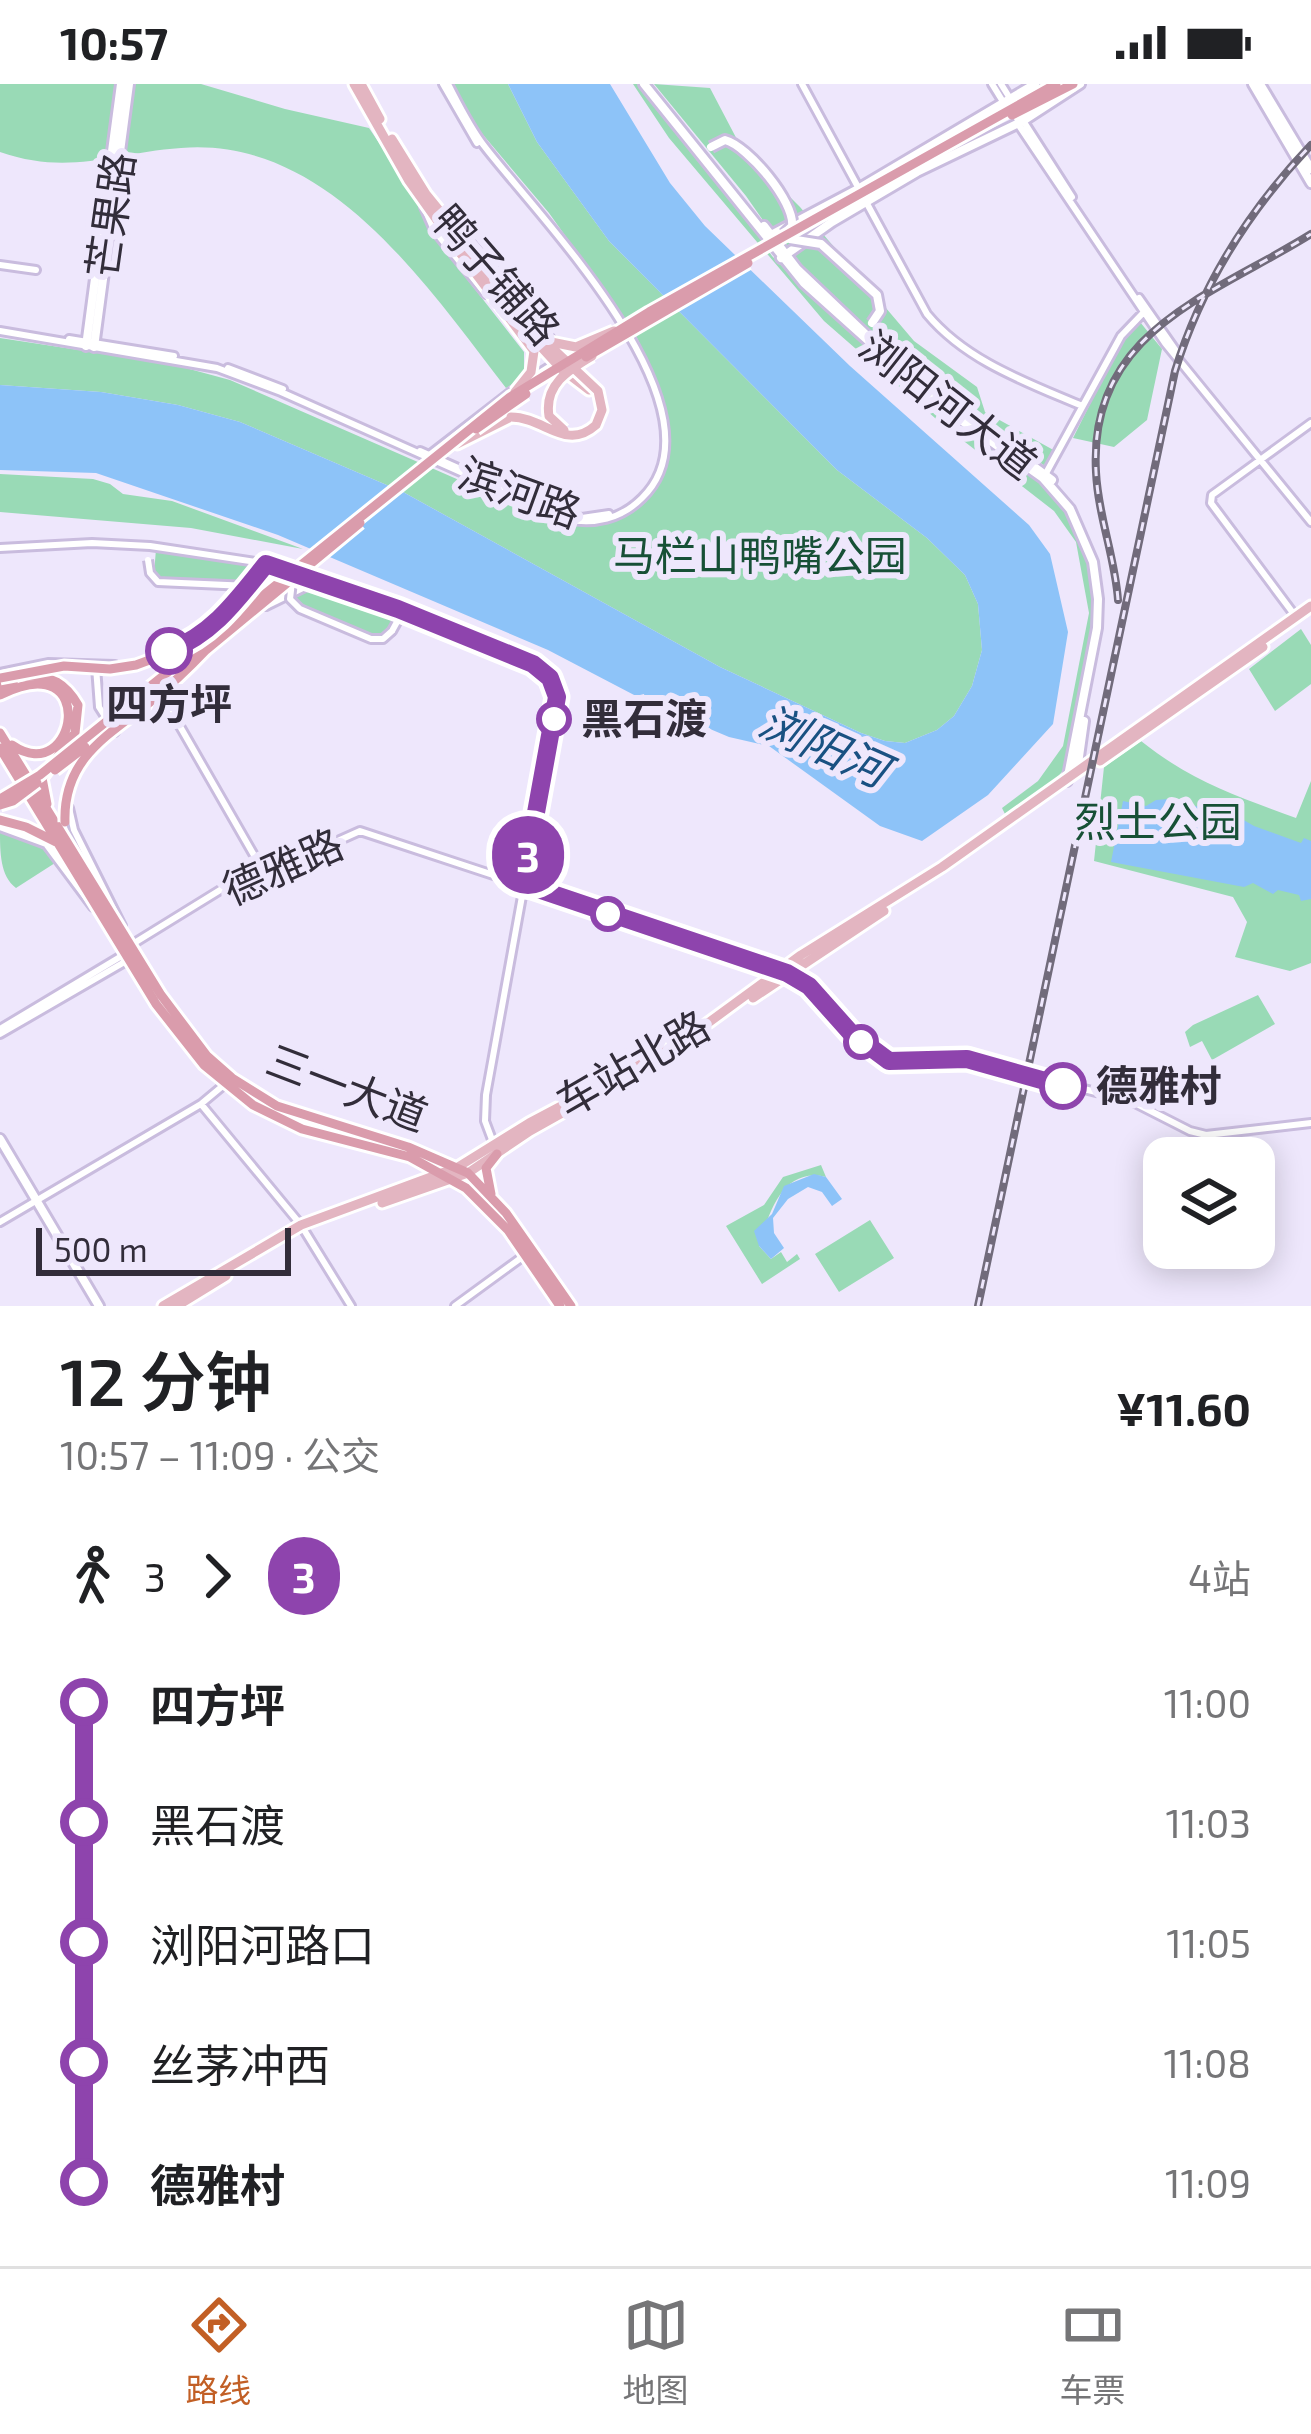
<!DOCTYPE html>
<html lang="zh">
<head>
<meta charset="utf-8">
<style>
	:root { --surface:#fff; --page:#f6f6f6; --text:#202124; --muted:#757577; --line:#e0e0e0; --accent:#c25f25 }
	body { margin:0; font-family:"Exo 2","Noto Sans SC",sans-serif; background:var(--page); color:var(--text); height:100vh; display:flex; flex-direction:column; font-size:45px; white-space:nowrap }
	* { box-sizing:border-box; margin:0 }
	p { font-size:39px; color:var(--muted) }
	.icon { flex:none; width:66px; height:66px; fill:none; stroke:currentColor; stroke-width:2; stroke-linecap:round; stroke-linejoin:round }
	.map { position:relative; height:1222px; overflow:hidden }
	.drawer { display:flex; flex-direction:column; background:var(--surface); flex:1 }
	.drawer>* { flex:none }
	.badge { padding:0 24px; border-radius:39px; font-size:42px; line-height:78px }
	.controls { position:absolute; left:1143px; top:1053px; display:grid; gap:24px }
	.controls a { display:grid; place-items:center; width:132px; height:132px; border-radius:24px; background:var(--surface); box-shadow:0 6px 30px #0003; font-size:60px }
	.scale { position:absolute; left:36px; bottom:30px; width:255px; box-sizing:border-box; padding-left:12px; border:6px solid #322d3a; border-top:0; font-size:33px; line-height:42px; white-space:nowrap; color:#322d3a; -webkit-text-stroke:9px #eee7fc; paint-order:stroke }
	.map>.badge { position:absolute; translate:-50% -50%; box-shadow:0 0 0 6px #fff }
	.legs { display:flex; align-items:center; gap:18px; height:132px; padding:0 60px; font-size:39px }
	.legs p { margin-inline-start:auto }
	.overview { display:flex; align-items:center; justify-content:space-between; height:204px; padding:0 60px }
	h1 { font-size:66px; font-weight:600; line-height:90px }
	ul { padding:0 60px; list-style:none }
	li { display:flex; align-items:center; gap:42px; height:120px; font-size:45px }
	li i { display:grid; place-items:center; width:18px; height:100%; margin:0 15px; background:currentColor }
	li i::after { content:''; width:30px; height:30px; margin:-15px; border:9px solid; border-radius:50%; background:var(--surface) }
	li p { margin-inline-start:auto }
	li:first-child i { background:linear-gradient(#0000 50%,currentColor 0) }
	li:last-child i { background:linear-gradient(currentColor 50%,#0000 0) }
	.status { display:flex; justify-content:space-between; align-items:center; height:84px; padding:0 60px; background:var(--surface); direction:ltr }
	.status svg { height:33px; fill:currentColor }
	.tab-bar { display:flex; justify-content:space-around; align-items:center; height:168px; border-top:3px solid var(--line); background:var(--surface); font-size:33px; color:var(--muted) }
	.tab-bar a { display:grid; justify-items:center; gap:6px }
	.tab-bar .selected { color:var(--accent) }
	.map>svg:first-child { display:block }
	.green { fill:#99dab6 }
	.water { fill:#8dc3f8 }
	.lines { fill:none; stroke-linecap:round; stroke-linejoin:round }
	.tertiary-casing { stroke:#c9bcde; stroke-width:12 }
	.secondary-casing { stroke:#c9bcde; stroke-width:14 }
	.primary-casing { stroke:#fff; stroke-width:15 }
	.trunk-casing { stroke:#fff; stroke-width:15 }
	.tertiary { stroke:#fff; stroke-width:6 }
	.secondary { stroke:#fff; stroke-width:8 }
	.primary { stroke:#e3b5c1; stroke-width:9 }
	.trunk { stroke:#da9cac; stroke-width:9 }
	.rail-casing { stroke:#716b7b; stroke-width:8 }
	.rail { stroke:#eee7fc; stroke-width:3; stroke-dasharray:9; stroke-linecap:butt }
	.tertiary-bridge-casing { stroke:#c9bcde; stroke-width:12; stroke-linecap:butt }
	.secondary-bridge-casing { stroke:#c9bcde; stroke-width:14; stroke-linecap:butt }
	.primary-bridge-casing { stroke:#fff; stroke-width:15; stroke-linecap:butt }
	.trunk-bridge-casing { stroke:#fff; stroke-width:15; stroke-linecap:butt }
	.tertiary-bridge { stroke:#fff; stroke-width:6 }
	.secondary-bridge { stroke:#fff; stroke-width:8 }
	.primary-bridge { stroke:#e3b5c1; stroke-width:9 }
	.trunk-bridge { stroke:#da9cac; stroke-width:9 }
	.line-1-casing { stroke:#fff; stroke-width:27 }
	.line-1 { stroke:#8e44ad; stroke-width:18 }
	.stop-1-dot { fill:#fff; stroke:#8e44ad; stroke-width:6 }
	.labels { text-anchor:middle; stroke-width:12; stroke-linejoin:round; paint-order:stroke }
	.street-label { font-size:42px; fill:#322d3a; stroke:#eee7fc }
	.park-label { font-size:42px; fill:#175036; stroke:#eee7fc }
	.stop-label { font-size:42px; font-weight:bold; fill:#322d3a; stroke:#eee7fc; text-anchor:start }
	.water-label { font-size:45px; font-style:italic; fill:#195182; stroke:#eee7fc }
</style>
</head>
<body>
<div class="status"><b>10:57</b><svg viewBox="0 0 49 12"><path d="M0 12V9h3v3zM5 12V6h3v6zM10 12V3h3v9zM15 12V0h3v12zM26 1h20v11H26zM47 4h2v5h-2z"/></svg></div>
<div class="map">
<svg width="1311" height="1222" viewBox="0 0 1311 1222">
	<rect width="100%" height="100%" fill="#eee7fc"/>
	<path class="green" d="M 0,0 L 201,0 L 285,25 L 369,44 L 425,127 L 431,149 L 524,268 L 524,293 L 506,304 C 426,201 328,52 181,64 C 111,69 70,92 0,68 Z
		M 453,0 L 508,0 L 537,58 L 609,157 L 837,386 L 927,454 L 965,491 L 978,520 L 982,566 L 972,602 L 954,632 L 937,646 L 905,659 L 885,657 L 861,649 L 720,583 L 403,408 L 240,338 L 178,321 L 101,308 L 0,301 L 0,254 L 171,280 L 230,296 L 553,437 C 581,445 609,445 633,427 C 694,384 661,302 634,248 L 549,129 L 479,46 Z
		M 633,0 L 641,0 L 678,52 L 737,120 L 772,172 L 802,203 L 937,324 L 1040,396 L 1066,426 L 1084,463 L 1095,525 L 1065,684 L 1057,694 L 1005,730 L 1002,724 L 1038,697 L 1063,662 L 1089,529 L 1076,458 L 1054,427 L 943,341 L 824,237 L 669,54 Z
		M 654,0 L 710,4 L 742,65 L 800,123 L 914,257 L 977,303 L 985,328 L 1057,368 L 1047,383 L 943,318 L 797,185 L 746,112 Z
		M 1140,238 L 1162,265 L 1147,336 L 1114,363 L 1073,354 L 1124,252 Z
		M 0,390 L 93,395 L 110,400 L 123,410 L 172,417 L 303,465 L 191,444 L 0,428 Z
		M 156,465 L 258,481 L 244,500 L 160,497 L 154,490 Z
		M 312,501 L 396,526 L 389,549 L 376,554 L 301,524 L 292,511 Z
		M 1301,545 L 1311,561 L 1311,600 L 1275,627 L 1249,585 Z
		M 1141,657 C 1191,697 1236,712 1296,734 L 1311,697 L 1311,879 L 1290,887 L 1235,873 L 1247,838 L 1233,813 L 1094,777 L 1104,683 Z
		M 0,746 L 43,765 L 55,779 L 16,804 C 0,792 0,768 0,746 Z
		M 1258,911 L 1275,940 L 1212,976 L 1202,957 L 1190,963 L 1185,948 L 1193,941 Z
		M 821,1081 L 826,1093 C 782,1083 769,1129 759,1162 L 771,1175 L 781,1168 L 787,1178 L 797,1170 L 800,1175 L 762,1200 L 726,1142 L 764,1121 L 783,1093 Z
		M 870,1136 L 894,1174 L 839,1208 L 815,1170 Z"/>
	<path class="water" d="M 508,0 L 610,0 L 670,99 L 705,142 L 850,282 L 1029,441 L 1050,470 L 1068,548 L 1053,640 L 988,711 L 922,757 L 880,742 L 769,662 L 729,653 L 646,618 L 644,610 L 636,612 L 548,566 L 278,451 L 96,389 L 0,386 L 0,301 L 101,308 L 178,321 L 240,338 L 403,408 L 720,583 L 861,649 L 885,657 L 905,659 L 937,646 L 954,632 L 972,602 L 982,566 L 978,520 L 965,491 L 927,454 L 837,386 L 609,157 L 537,58 Z
		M 1169,715 L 1203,724 L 1223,724 L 1254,742 L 1301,759 L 1304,754 L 1311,757 L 1311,815 L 1301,817 L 1299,811 L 1278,806 L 1273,810 L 1253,799 L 1244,803 L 1111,778 L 1123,717 L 1146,722 L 1156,716 Z
		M 814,1090 L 826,1093 L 842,1115 L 832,1122 L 822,1108 L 808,1103 L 788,1115 L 773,1134 L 774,1149 L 784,1164 L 771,1175 L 759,1162 L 754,1147 L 772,1130 L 784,1102 Z"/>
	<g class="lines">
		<defs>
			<path id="tertiary" d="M 443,0 L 477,59
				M 802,0 L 927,230 C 966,277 1026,298 1082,322
				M 992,0 L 1010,29
				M 1001,0 L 1011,16
				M 1024,38 L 1072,113
				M 1018,40 L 1165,259 L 1311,438
				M 424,123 L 434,146 L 486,210
				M 445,128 L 552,256
				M 0,181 L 36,186
				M 1139,214 L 1176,267
				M 0,247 L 217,284 L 281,308 L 566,435 C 594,441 621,435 642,414 C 732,327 536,130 485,63 C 470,44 459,21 448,0
				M 69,255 L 174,272
				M 228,284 L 283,305
				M 528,296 L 578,265
				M 420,367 L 523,413
				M 428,372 L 512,307
				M 1045,391 L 1121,252 L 1143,229
				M 557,428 L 582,434 L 609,430
				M 0,464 L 92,459 L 150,462 L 269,480 L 398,525 L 533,580 L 550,594 L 557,619 L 486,1011 L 485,1037 L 494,1061
				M 266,522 L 317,497
				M 1296,533 L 1211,419 L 1212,411 L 1311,339
				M 392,547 L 403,527
				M 195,556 L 227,529 L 266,480
				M 96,583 L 99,623 L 115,648
				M 0,589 L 48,579 L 115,581
				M 162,611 L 259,780
				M 69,724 L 74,746 L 122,842
				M 0,743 L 46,760 L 93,823
				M 131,861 L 259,782 L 295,767 L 322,764 L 360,747 L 781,886 L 809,902 L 850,948 L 889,977 L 967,975 L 1131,1017 L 1190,1047 L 1206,1051 L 1311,1039
				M 0,945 L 125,870
				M 0,950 L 128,876
				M 201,1020 L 301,1141 L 351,1222
				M 0,1138 L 201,1020 L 225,1000
				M 455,1222 L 525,1171"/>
			<path id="secondary" d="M 644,0 L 804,199 L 941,322 L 1043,394 L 1070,425 L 1093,478 L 1098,515 L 1097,544 L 1067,697
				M 1253,0 L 1311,99
				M 1260,0 L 1311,85
				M 764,142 L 797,185 L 881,265
				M 771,151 L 858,105 L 1035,0
				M 781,174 L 832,138 L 917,88 L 1023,37 L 1080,0
				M 86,262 L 121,0
				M 94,263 L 129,0
				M 1002,359 L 1052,396
				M 1077,687 L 1084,637
				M 0,1055 L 99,1222"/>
			<path id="primary" d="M 354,0 L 409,97 L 461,170
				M 361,0 L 380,35
				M 392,55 L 426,110 L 465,158
				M 568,290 L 589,306
				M 457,360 L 511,333
				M 1100,677 L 1263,563
				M 753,914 L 884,827
				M 382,1119 L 468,1089 L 530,1047 L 596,1010
				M 163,1222 L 301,1141 L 458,1083 L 529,1039 L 682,958 L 801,871 L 942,783 L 1311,522
				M 177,1222 L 226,1192"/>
			<path id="trunk" d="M 27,592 C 52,592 65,599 78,621 L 75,649 L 42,694 L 47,720
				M 0,602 L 14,596
				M 0,611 C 101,560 77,706 12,661
				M 0,649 L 161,911 L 207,972 L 232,994 L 277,1022 L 408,1063 L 468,1089 L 506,1129 L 571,1222
				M 0,664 L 156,920 L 204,981 L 253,1021 L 302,1045 L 410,1073 L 466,1104 L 508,1146 L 560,1222
				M 0,736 L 26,743 L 56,758
				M 491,1110 L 486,1084 L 497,1070"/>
		</defs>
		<use href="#tertiary" class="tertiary-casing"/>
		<use href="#secondary" class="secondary-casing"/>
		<use href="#primary" class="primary-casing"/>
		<use href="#trunk" class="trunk-casing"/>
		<use href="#tertiary" class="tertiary"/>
		<use href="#secondary" class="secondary"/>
		<use href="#primary" class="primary"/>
		<use href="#trunk" class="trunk"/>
		<defs>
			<path id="rail" d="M 1118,516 C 1115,473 1098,432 1096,388 C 1088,246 1212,212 1311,150
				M 978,1222 L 1175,287 C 1202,200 1248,127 1311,61"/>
		</defs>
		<use href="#rail" class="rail-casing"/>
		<use href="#rail" class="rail"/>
		<defs>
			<path id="tertiary-bridge" d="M 148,476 L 150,489 L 158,498 L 270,503
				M 292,498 L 290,515 L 300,525 L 371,555 L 383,555 L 392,547"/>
			<path id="secondary-bridge" d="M 711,63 L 725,56 C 748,62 795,118 792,142 L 784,150
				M 790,155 L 821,160 L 877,211 L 880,227 L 872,239"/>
			<path id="primary-bridge" d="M 463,161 L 530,243 L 598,307 L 602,326 L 596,341 C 566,368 544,333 511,333
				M 461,170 L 534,267 L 531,288 L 515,308
				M 531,252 L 564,288
				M 551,258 L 576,263 L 614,247
				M 564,346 L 549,332 C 544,301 568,286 592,272"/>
			<path id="trunk-bridge" d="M 1012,31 L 1073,0
				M 586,273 L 748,179
				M 476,345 L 526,310
				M 0,594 L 64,582 L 110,585 L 136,581 L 198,558
				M 55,686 L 85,663
				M 0,715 L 40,691 L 510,313 L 649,228 L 1056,0
				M 0,721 L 13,717 L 37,699
				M 65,738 C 63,676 105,653 149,619 C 170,602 188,585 206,566 L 360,439"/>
		</defs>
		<use href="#tertiary-bridge" class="tertiary-bridge-casing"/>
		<use href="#secondary-bridge" class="secondary-bridge-casing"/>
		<use href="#primary-bridge" class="primary-bridge-casing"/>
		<use href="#trunk-bridge" class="trunk-bridge-casing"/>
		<use href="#tertiary-bridge" class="tertiary-bridge"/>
		<use href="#secondary-bridge" class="secondary-bridge"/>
		<use href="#primary-bridge" class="primary-bridge"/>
		<use href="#trunk-bridge" class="trunk-bridge"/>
	</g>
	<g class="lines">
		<defs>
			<path id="line-1" d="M 169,567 C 213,550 237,516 266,480 L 398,525 L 533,580 L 550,594 L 557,613 L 523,800 L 787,889 L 809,902 L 850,948 L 889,977 L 967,975 L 1063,1002"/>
		</defs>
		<use href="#line-1" class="line-1-casing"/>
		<use href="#line-1" class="line-1"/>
	</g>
	<g class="stop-1-dot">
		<circle cx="169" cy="567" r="21"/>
		<circle cx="554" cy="635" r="15"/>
		<circle cx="608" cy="830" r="15"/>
		<circle cx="861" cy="958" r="15"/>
		<circle cx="1063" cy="1002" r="21"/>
	</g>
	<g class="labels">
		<g class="street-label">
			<text transform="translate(111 131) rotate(-82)" y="15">芒果路</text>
			<text transform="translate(496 191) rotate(49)" y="15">鸭子铺路</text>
			<text transform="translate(948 321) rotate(38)" y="15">浏阳河大道</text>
			<text transform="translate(520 409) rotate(20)" y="15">滨河路</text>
			<text transform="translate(283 783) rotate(-24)" y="15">德雅路</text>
			<text transform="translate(633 980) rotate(-30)" y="15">车站北路</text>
			<text transform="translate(347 1004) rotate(21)" y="15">三一大道</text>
		</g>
		<g class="park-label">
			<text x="760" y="487">马栏山鸭嘴公园</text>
			<text x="1158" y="753">烈士公园</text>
		</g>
		<g class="stop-label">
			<text x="169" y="635" text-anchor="middle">四方坪</text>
			<text x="581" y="650">黑石渡</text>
			<text x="1096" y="1017">德雅村</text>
		</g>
		<g class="water-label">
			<text transform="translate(824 662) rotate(24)" y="16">浏阳河</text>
		</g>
	</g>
</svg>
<div class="controls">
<a><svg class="icon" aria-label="layers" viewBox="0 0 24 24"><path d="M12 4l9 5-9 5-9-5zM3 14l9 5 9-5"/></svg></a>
</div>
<div class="scale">500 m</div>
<b class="badge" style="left:528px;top:771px;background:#8e44ad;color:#fff">3</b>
</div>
<section class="drawer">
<div class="overview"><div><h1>12 分钟</h1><p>10:57 – 11:09 · 公交</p></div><b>¥11.60</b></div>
<div class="legs"><svg class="icon" aria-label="walk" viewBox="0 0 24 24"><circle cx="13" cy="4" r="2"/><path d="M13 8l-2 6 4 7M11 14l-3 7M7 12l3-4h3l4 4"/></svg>3<svg class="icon" aria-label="forward" viewBox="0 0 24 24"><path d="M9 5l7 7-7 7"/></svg><b class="badge" style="background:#8e44ad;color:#fff">3</b><p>4站</p></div>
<ul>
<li><i style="color:#8e44ad"></i><b>四方坪</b><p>11:00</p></li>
<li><i style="color:#8e44ad"></i><span>黑石渡</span><p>11:03</p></li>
<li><i style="color:#8e44ad"></i><span>浏阳河路口</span><p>11:05</p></li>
<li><i style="color:#8e44ad"></i><span>丝茅冲西</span><p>11:08</p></li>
<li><i style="color:#8e44ad"></i><b>德雅村</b><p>11:09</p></li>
</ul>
</section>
<nav class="tab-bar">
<a class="selected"><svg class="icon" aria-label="directions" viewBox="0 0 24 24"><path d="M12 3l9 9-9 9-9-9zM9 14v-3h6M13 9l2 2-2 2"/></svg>路线</a>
<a><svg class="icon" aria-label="map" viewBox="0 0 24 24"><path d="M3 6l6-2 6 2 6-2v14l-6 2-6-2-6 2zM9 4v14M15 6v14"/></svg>地图</a>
<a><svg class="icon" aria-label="tickets" viewBox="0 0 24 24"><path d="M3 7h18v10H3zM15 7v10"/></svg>车票</a>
</nav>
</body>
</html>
